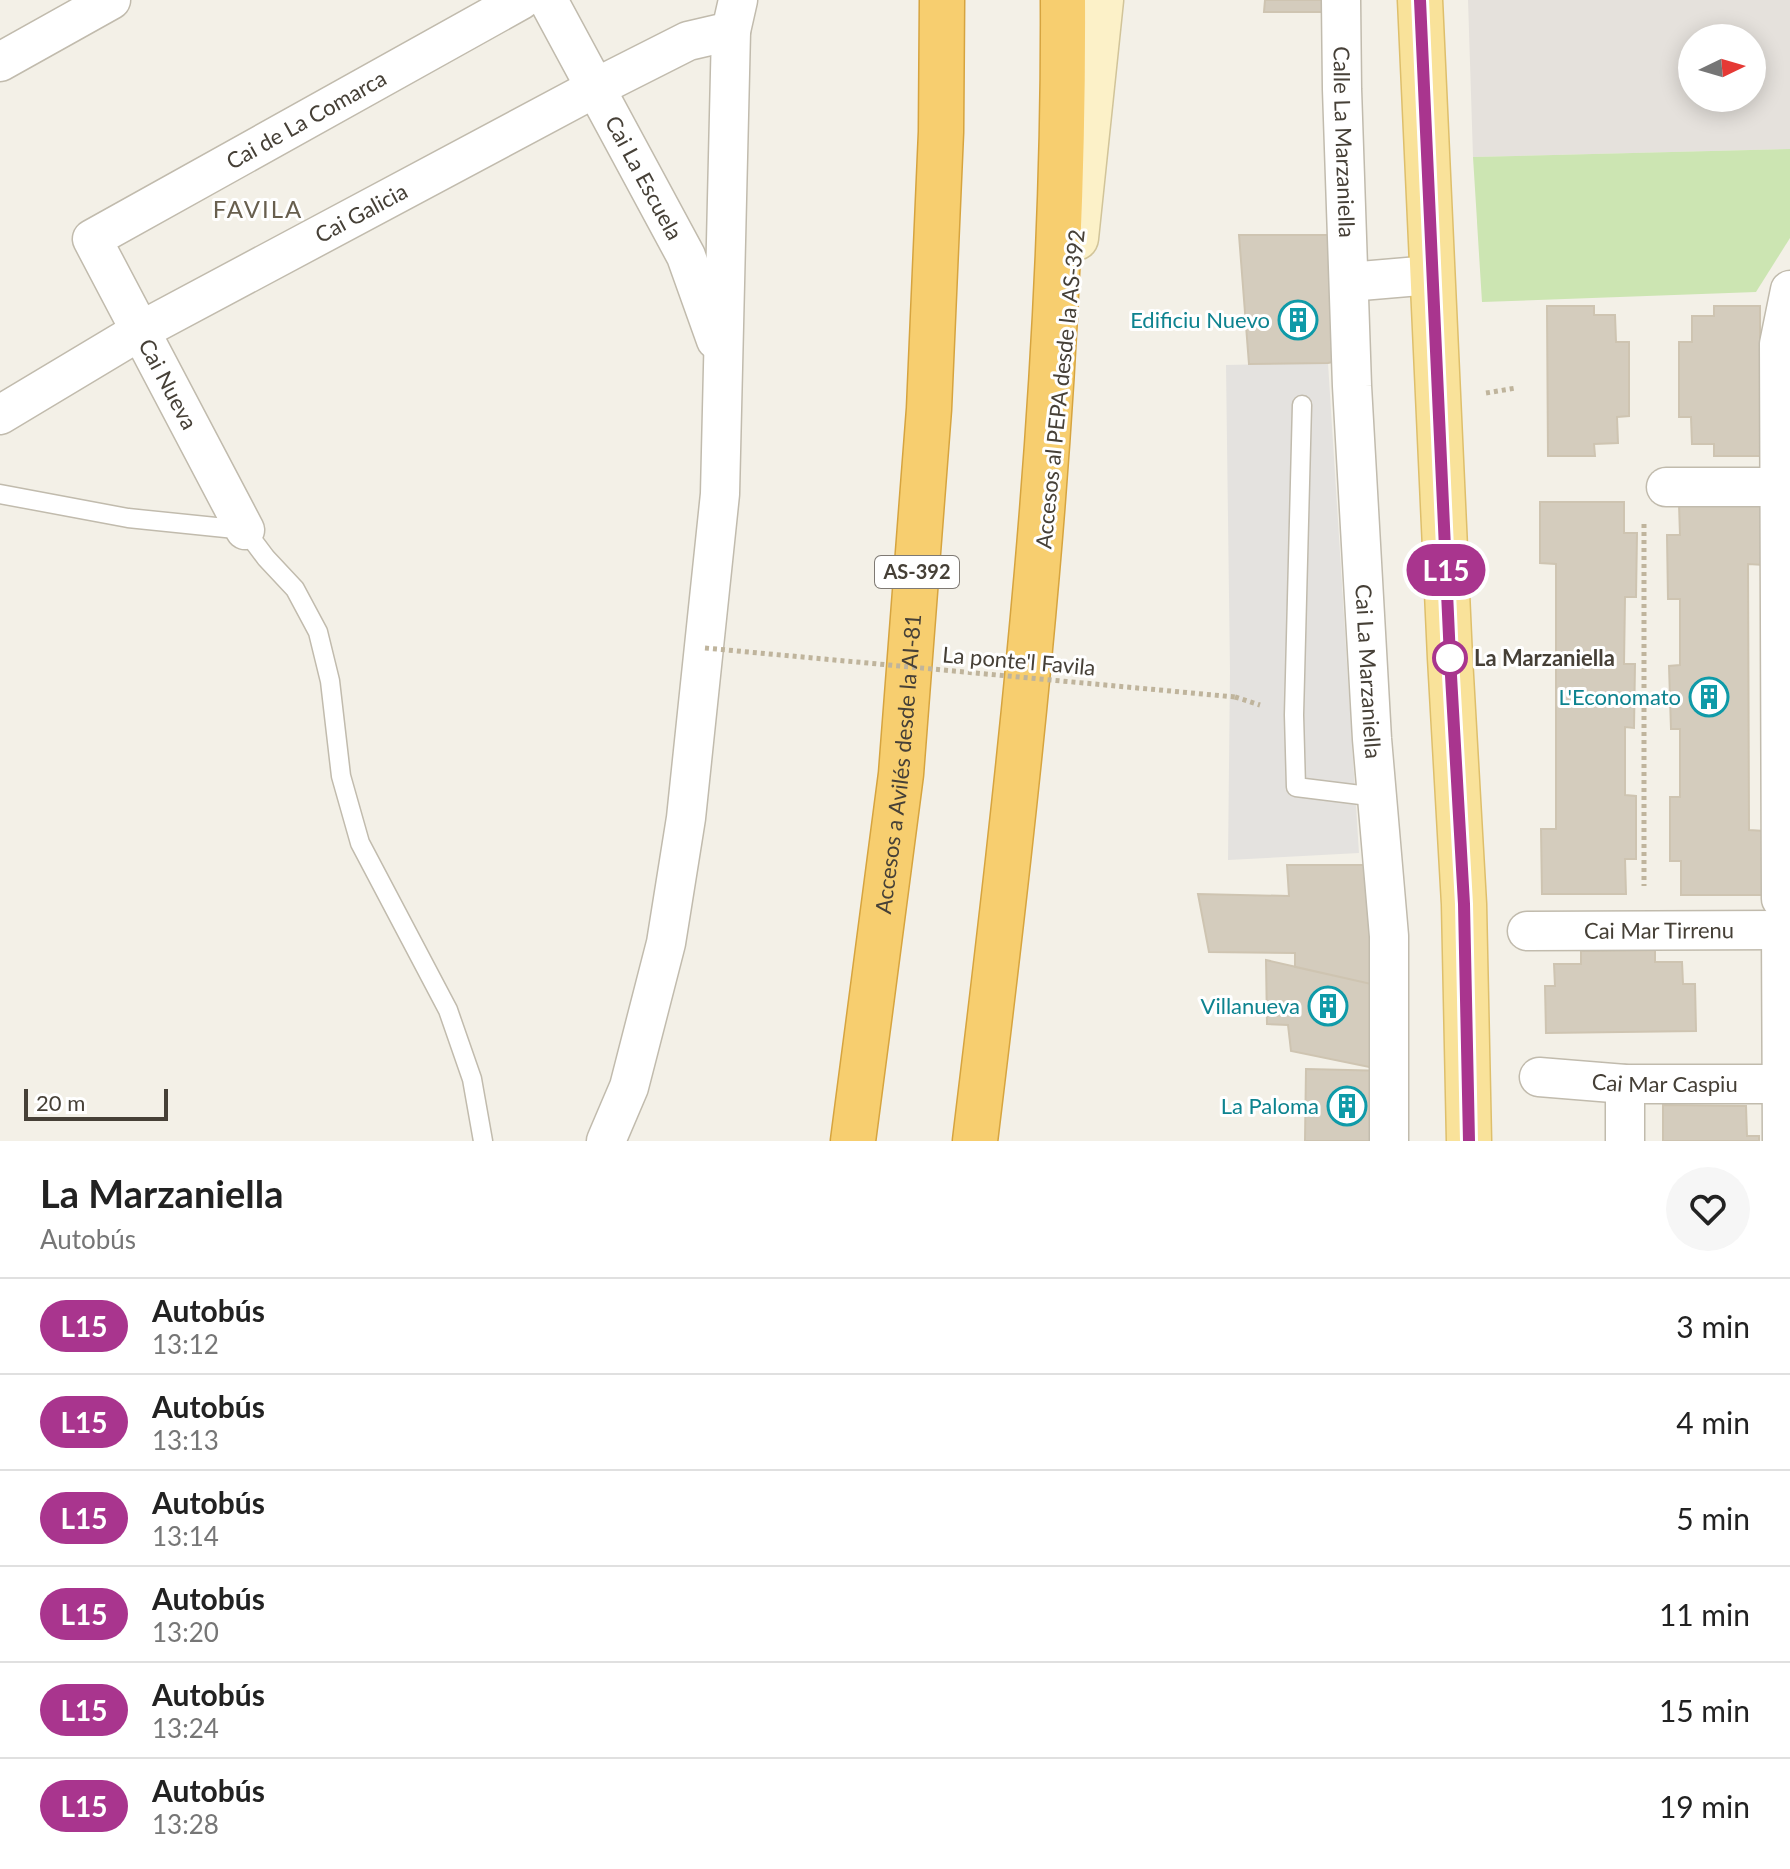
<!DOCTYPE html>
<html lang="es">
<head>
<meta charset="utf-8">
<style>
	:root { --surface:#fff; --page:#f6f6f6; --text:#222; --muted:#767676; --line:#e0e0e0 }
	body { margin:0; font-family:Lato,sans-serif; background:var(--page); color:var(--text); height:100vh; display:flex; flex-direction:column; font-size:30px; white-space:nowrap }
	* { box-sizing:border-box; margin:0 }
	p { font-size:26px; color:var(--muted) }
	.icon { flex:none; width:44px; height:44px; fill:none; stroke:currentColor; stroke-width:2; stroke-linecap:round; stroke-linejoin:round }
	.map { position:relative; height:1141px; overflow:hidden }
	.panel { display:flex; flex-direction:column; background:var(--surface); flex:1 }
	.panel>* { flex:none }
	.badge { padding:0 16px; border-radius:26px; font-size:28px; line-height:52px }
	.needle { width:52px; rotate:85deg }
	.buttons { position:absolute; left:1678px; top:24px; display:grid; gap:16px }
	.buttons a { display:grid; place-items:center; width:88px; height:88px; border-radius:50%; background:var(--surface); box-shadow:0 4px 20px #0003; font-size:40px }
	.scale { position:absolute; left:24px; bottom:20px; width:144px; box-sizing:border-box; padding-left:8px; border:4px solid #464037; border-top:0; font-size:22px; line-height:28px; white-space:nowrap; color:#464037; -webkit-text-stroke:6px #fff; paint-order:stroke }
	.map>.badge { position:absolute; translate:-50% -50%; box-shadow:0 0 0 4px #fff }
	.round { display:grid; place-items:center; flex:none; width:84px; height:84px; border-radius:42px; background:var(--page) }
	.summary { display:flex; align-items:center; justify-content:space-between; height:136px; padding:0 40px }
	h1 { font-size:38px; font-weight:700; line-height:60px }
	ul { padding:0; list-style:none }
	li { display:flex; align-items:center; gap:24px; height:96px; padding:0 40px; border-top:2px solid var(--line) }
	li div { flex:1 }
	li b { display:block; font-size:30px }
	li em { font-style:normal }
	li .badge { min-width:88px; font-weight:700; text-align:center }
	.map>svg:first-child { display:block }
	.industrial { fill:#e5e1dc; fill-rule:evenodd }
	.green { fill:#cce5b2 }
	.parking { fill:#e4e2df }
	.building { fill:#d4ccbd; stroke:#cec4b1; stroke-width:2 }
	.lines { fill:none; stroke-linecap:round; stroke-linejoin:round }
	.service-casing { stroke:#c1bbad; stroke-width:21 }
	.minor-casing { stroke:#c1bbad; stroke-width:41 }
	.secondary-casing { stroke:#d1c499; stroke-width:47 }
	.primary-casing { stroke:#debf6b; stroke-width:47 }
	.motorway-casing { stroke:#d6a43f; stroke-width:47 }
	.path { stroke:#bfb49c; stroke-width:5; stroke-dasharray:4 4; stroke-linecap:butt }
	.service { stroke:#fff; stroke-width:18 }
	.minor { stroke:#fff; stroke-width:38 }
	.secondary { stroke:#fcf1c8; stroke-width:44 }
	.primary { stroke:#f9e29a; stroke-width:44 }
	.motorway { stroke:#f7ce6f; stroke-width:44 }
	.path-bridge { stroke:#bfb49c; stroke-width:5; stroke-dasharray:4 4; stroke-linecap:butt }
	.line-casing { stroke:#fff; stroke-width:18 }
	.line { stroke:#a9358e; stroke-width:12 }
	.stop-dot { fill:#fff; stroke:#a9358e; stroke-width:4 }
	.labels { text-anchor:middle; stroke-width:6; stroke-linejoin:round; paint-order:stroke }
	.shield { fill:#fff; stroke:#7e7973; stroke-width:2 }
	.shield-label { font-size:20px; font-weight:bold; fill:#464037 }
	.street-label { font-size:22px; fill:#464037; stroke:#fff }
	.culture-label { font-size:22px; fill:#0d838f; stroke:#fff; text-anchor:end }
	.stop-label { font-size:22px; font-weight:bold; fill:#464037; stroke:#fff; text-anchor:start }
	.neighbourhood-label { font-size:24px; letter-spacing:2px; fill:#685f4e; stroke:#fff }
</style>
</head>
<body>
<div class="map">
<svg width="1790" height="1141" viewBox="0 0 1790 1141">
	<rect width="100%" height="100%" fill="#f3f0e7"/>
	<path class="industrial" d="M 1468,0 L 1790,0 L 1790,149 L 1473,157 ZM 1752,38 L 1752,98 L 1692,98 L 1692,38 Z"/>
	<path class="green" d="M 1790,149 L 1790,238 L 1756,292 L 1482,302 L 1473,157 Z"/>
	<path class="parking" d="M 1328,363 L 1359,853 L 1228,860 L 1230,672 L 1226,365 Z"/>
	<path class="building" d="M 1265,0 L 1341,0 L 1342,12 L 1264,12 Z
		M 1239,235 L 1347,235 L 1352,358 L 1328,363 L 1249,364 Z
		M 1547,306 L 1594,306 L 1594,315 L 1615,315 L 1616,342 L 1629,342 L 1629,416 L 1617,417 L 1618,443 L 1594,444 L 1595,456 L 1548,456 Z
		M 1714,306 L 1760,306 L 1760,456 L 1714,456 L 1714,444 L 1692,444 L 1691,417 L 1679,417 L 1679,342 L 1692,342 L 1692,316 L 1714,316 Z
		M 1540,502 L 1624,502 L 1624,533 L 1637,533 L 1636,597 L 1625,597 L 1624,664 L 1635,664 L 1634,728 L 1625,727 L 1625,795 L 1636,796 L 1636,859 L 1625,859 L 1626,894 L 1542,894 L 1541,829 L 1556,829 L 1556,564 L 1540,563 Z
		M 1679,504 L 1763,504 L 1764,565 L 1748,564 L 1749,830 L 1764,831 L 1764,895 L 1681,895 L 1681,861 L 1670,861 L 1670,797 L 1680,797 L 1680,729 L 1671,729 L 1669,666 L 1680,665 L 1680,599 L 1668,599 L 1667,535 L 1680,535 Z
		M 1287,865 L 1382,865 L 1389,988 L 1295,967 L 1295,953 L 1209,952 L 1198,894 L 1289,896 Z
		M 1655,950 L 1655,962 L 1682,962 L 1683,984 L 1695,984 L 1696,1031 L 1546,1033 L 1545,986 L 1555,986 L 1554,964 L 1581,964 L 1581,951 Z
		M 1266,960 L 1389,988 L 1389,1071 L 1291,1051 L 1288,1025 L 1267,1024 Z
		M 1306,1069 L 1389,1071 L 1389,1141 L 1305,1141 Z
		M 1663,1105 L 1746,1106 L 1747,1136 L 1759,1136 L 1759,1141 L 1663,1141 Z"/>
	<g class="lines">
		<defs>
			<path id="service" d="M 1302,405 L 1294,715 L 1296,787 L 1377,797
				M 0,494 L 128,518 L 245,530 L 266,558 L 295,589 L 318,632 L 330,681 L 341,776 L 360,843 L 448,1010 L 472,1079 L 483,1141"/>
			<g id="minor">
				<path id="s1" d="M 548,0 L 686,256 L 716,340"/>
				<path id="s2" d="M 1341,0 L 1342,89 L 1352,386 L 1372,739 L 1389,936 L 1389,1141"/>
				<path d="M 0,62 L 111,0"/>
				<path d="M 1349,282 L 1431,275"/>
				<path id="s3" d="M 0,415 L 140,331 L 597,87 L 688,41 L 731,31"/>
				<path d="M 1666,487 L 1790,487"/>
				<path id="s4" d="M 245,530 L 92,239 L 521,0"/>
				<path d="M 1781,899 L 1779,344 L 1790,290"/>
				<path d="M 1781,930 L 1782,1141"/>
				<path id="s5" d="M 1527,931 L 1790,930"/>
				<path id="s6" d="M 1539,1077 L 1625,1084 L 1790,1084"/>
				<path d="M 1625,1084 L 1625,1141"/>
				<path d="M 606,1141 L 629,1087 L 666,943 L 686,818 L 720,494 L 731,31 L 738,0"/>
			</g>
			<path id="secondary" d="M 1076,238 L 1101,0"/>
			<path id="primary" d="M 1420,0 L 1450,658 L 1464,904 L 1469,1141"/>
			<g id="motorway">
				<path id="s7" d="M 853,1141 L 901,774 L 929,409 L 941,132 L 942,0"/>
				<path d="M 975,1141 C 1021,762 1065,382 1063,0"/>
			</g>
		</defs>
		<use href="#service" class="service-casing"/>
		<use href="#minor" class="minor-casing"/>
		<use href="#secondary" class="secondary-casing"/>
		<use href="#primary" class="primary-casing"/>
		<use href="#motorway" class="motorway-casing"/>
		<path class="path" d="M 1486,393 L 1516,388
			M 1644,524 L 1644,886
			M 1235,697 L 1260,705"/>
		<use href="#service" class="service"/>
		<use href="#minor" class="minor"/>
		<use href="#secondary" class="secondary"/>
		<use href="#primary" class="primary"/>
		<use href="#motorway" class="motorway"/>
		<path class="path-bridge" d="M 705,648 L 1235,697"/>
	</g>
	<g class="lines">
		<defs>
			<path id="line" d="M 1420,0 L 1450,658 L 1464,904 L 1469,1141"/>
		</defs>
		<use href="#line" class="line-casing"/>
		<use href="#line" class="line"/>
	</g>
	<defs>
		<symbol id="building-ring" viewBox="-11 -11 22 22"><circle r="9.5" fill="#fff" stroke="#0f9aa8" stroke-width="1.5"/><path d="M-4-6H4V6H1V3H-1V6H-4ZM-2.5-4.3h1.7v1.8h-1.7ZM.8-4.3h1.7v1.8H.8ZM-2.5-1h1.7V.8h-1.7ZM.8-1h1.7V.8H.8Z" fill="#0f9aa8"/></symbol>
	</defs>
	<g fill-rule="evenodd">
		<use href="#building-ring" x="1276" y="298" width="44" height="44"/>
		<use href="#building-ring" x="1687" y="675" width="44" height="44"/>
		<use href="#building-ring" x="1306" y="984" width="44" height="44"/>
		<use href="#building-ring" x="1325" y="1084" width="44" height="44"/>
	</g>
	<circle class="stop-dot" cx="1450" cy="658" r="16"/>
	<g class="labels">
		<rect class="shield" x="875" y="556" width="84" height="32" rx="6"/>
		<g class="shield-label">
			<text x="917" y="579">AS-392</text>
		</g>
		<g class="street-label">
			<text dy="8" stroke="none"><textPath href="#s4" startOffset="574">Cai de La Comarca</textPath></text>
			<text dy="8" stroke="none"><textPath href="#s2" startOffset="142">Calle La Marzaniella</textPath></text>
			<text dy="8" stroke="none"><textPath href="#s1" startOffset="202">Cai La Escuela</textPath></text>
			<text dy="8" stroke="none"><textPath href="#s3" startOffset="414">Cai Galicia</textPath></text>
			<text transform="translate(168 384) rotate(62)" y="8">Cai Nueva</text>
			<text transform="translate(1060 389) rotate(-84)" y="8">Accesos al PEPA desde la AS-392</text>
			<text transform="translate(1019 661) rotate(5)" y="8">La ponte'l Favila</text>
			<text dy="8" stroke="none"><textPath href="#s2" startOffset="672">Cai La Marzaniella</textPath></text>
			<text dy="8" stroke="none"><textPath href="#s7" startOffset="380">Accesos a Avilés desde la AI-81</textPath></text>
			<text dy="8" stroke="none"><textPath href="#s5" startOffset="132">Cai Mar Tirrenu</textPath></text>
			<text dy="8" stroke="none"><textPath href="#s6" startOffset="126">Cai Mar Caspiu</textPath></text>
		</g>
		<g class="culture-label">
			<text x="1270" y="328">Edificiu Nuevo</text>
			<text x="1681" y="705">L'Economato</text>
			<text x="1300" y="1014">Villanueva</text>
			<text x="1319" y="1114">La Paloma</text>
		</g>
		<g class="stop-label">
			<text x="1474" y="666">La Marzaniella</text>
		</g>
		<g class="neighbourhood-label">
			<text x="258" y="218">FAVILA</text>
		</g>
	</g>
</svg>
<div class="buttons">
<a><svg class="needle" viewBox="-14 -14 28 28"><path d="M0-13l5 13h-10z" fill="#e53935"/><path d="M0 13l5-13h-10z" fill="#767676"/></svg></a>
</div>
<div class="scale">20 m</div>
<b class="badge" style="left:1446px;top:570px;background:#a9358e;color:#fff">L15</b>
</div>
<section class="panel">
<div class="summary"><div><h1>La Marzaniella</h1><p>Autobús</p></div><a class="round"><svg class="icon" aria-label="heart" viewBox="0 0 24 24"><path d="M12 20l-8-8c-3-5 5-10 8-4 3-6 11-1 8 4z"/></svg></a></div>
<ul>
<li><span class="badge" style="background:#a9358e;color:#fff">L15</span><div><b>Autobús</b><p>13:12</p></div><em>3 min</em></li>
<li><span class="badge" style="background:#a9358e;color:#fff">L15</span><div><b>Autobús</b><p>13:13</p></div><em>4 min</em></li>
<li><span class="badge" style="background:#a9358e;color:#fff">L15</span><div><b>Autobús</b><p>13:14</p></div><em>5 min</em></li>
<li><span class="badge" style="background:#a9358e;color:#fff">L15</span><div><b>Autobús</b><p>13:20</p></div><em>11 min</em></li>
<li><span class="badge" style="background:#a9358e;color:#fff">L15</span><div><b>Autobús</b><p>13:24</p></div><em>15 min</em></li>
<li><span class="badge" style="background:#a9358e;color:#fff">L15</span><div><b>Autobús</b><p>13:28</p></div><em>19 min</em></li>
</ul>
</section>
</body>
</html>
